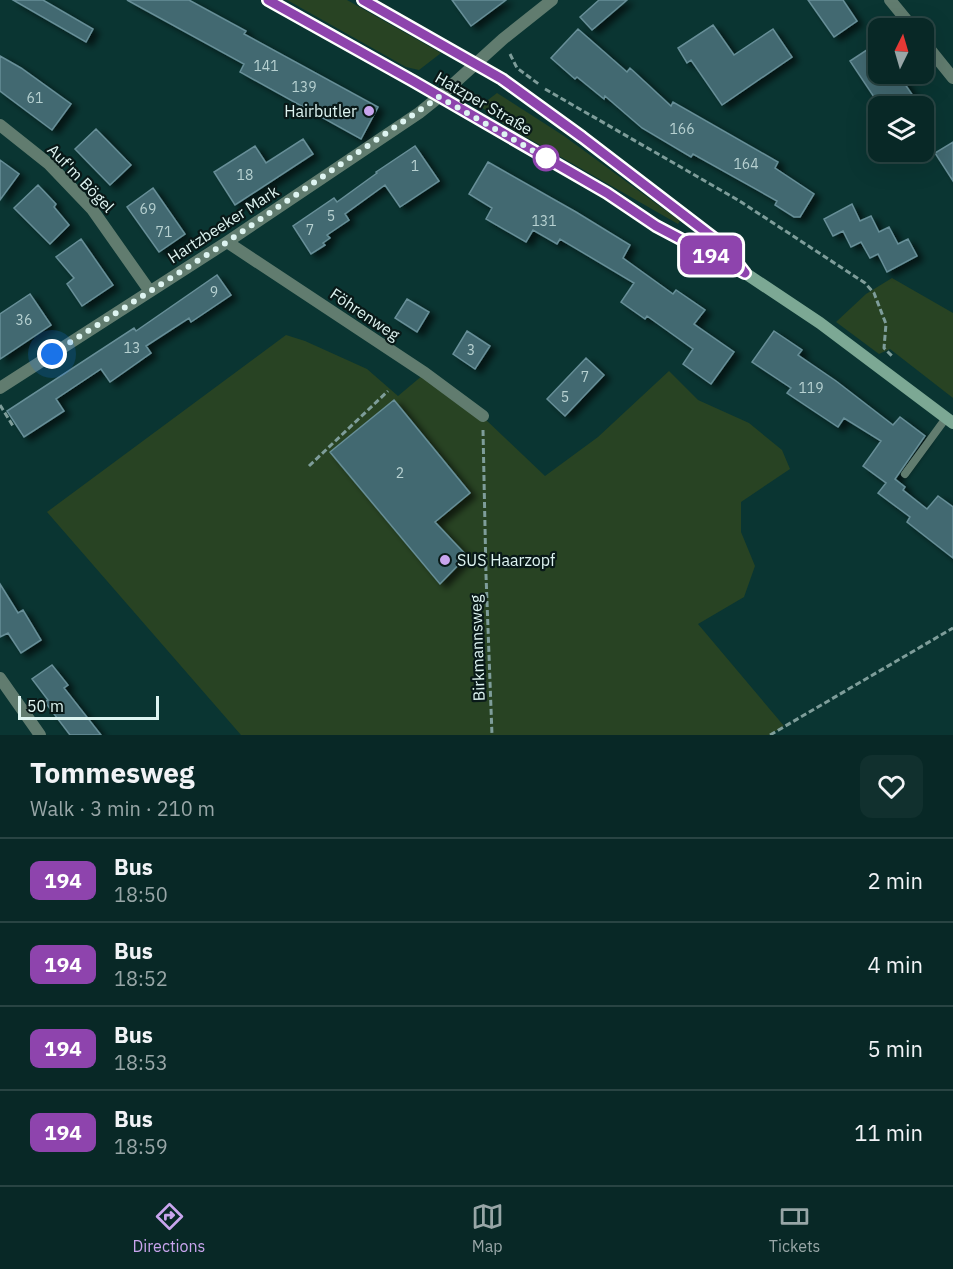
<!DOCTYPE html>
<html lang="en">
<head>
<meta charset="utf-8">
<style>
	:root { --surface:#082826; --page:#11302e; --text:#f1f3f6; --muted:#98a6a7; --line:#294443; --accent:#c9a5ee }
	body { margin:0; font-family:"IBM Plex Sans",sans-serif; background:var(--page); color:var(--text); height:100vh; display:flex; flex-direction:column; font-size:22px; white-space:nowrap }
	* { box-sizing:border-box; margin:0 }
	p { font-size:20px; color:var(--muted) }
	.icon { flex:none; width:33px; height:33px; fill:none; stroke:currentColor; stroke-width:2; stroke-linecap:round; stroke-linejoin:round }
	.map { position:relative; height:735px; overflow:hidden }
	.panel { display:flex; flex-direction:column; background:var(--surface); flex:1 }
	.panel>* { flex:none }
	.badge { padding:0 12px; border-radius:9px; font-size:21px; line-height:39px }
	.needle { width:39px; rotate:5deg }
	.controls { position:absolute; left:868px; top:18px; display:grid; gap:12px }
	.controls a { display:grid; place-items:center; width:66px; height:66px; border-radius:12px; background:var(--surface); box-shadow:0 6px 24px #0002,0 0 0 2px var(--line); font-size:30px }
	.scale { position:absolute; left:18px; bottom:15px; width:141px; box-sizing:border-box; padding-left:6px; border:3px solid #def4f1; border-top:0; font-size:16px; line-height:21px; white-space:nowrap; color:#def4f1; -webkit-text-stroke:4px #091918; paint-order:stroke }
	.you { position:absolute; width:30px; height:30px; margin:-15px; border:4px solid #fff; border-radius:50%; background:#1a73e8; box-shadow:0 0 0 9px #1a73e833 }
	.map>.badge { position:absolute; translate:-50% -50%; box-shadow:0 0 0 3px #fff }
	.round { display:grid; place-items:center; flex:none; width:63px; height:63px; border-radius:12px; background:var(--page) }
	.overview { display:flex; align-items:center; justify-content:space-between; height:102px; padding:0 30px }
	h1 { font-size:28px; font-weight:700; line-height:45px }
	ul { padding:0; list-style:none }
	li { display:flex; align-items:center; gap:18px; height:84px; padding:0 30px; border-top:2px solid var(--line) }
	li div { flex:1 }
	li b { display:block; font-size:22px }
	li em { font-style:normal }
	li .badge { min-width:66px; font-weight:700; text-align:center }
	.tabs { display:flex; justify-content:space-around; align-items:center; height:84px; border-top:2px solid var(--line); background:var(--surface); font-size:16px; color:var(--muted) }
	.tabs a { display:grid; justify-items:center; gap:3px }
	.tabs .selected { color:var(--accent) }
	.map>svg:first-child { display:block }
	.green { fill:#284323 }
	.building { fill:#426971; stroke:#678f98; stroke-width:1.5; filter:url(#shadow) }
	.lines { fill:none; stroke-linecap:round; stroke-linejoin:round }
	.path { stroke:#7e9d9a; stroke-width:3; stroke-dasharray:6 3; stroke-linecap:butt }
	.service { stroke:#617c6f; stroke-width:8 }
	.minor { stroke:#617c6f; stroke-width:12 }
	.secondary { stroke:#7ca894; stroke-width:12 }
	.line-casing { stroke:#fff; stroke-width:14 }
	.line { stroke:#8e44ad; stroke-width:9 }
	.walk { stroke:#def4f1; stroke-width:6; stroke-dasharray:0 10.8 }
	.poi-dot { fill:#c9a5ee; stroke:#091918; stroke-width:2 }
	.stop-dot { fill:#fff; stroke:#8e44ad; stroke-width:3 }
	.labels { text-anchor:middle; stroke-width:4.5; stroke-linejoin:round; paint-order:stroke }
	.number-label { font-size:14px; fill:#b7d1d1 }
	.street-label { font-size:16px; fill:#def4f1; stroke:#091918 }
	.poi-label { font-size:16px; fill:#def4f1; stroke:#091918; text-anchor:end }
</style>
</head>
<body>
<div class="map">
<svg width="953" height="735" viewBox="0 0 953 735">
	<defs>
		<filter id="shadow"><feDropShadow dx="6" dy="4" stdDeviation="3" flood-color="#0009"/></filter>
	</defs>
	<rect width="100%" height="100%" fill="#0a3532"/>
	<path class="green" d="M 287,0 L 347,0 L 441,53 L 419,70 L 406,67 Z
		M 497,93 L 564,136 L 680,221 L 678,224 L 505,125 L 480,106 Z
		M 892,278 L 953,313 L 953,398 L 890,349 L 879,354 L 836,322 L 866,294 Z
		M 286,335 L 305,341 L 367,369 L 398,396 L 423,375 L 483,417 L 545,476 L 598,437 L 669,371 L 698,400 L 749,423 L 782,450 L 790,469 L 741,502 L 741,532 L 755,566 L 744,597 L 698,624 L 784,726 L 769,735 L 241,735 L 47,512 Z"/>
	<path class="building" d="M 13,0 L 43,0 L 93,29 L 86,42 Z
		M 127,0 L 189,0 L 246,31 L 244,34 L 378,107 L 361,139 L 240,72 L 244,64 Z
		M 452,0 L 506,0 L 471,26 Z
		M 599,0 L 627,0 L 592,30 L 580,17 Z
		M 808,0 L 843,0 L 857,21 L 834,37 Z
		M 713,25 L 734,55 L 773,29 L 792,57 L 722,105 L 691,60 L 687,63 L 678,48 Z
		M 578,29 L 627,72 L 630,68 L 671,106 L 673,102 L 778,162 L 775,168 L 814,194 L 800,217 L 794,217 L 775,205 L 777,201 L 693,154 L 691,157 L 642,128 L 605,96 L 604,99 L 577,77 L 575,79 L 551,58 Z
		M 879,42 L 879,74 L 898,74 L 920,106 L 880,106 L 850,61 Z
		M 0,56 L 21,68 L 71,104 L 52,130 L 0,91 Z
		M 96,129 L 131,165 L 110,185 L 75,149 Z
		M 303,139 L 313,154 L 235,205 L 214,172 L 255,146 L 266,163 Z
		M 953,142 L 953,181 L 935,153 Z
		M 415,146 L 439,181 L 400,207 L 385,185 L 345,214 L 349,220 L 327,235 L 330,238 L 323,243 L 325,245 L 311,254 L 293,226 L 334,198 L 337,202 L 377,173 L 376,172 Z
		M 0,160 L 19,174 L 0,200 Z
		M 488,162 L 576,212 L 630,245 L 623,258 L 673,294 L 676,290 L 705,310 L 694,324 L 734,352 L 711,384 L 683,364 L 693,349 L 647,316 L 645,319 L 621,302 L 634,283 L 560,239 L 557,244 L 533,230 L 526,242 L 486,219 L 492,208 L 469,194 Z
		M 38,185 L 56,204 L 54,207 L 69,225 L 50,244 L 14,208 Z
		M 153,188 L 185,234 L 159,252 L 127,207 Z
		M 852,204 L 860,221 L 871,216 L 879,232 L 889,227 L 898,244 L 908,239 L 917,256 L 887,272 L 878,254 L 870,258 L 861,242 L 851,247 L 843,231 L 833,236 L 824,219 Z
		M 81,239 L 113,285 L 82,306 L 67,284 L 74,278 L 56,257 Z
		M 217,275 L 231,295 L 191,322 L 189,318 L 146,346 L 151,353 L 110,382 L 101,369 L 56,399 L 64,411 L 24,437 L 7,411 L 134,328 L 136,331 Z
		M 30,294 L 51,325 L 0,359 L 0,314 Z
		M 407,299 L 429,312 L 417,332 L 395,318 Z
		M 467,331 L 490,346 L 475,369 L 453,354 Z
		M 774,331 L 802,350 L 798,355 L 836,381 L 893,425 L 900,417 L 925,436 L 895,479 L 905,487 L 903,490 L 927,509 L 938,496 L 953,507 L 953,558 L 907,522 L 910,517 L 878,493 L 886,483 L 863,466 L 881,441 L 844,418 L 838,427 L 787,393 L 791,388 L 752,362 Z
		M 586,358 L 604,375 L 565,416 L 547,399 Z
		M 394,400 L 470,493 L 435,522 L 467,556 L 440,584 L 330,452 Z
		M 0,584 L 18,613 L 23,610 L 41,640 L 21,653 L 8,633 L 0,637 Z
		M 52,665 L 68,685 L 64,688 L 101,735 L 70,735 L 45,702 L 48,700 L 32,679 Z"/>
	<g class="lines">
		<path class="path" d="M 510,54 L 517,68 L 540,85
			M 545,89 L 738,200 L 865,283 L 874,293 L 886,324 L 884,348 L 893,357
			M 0,405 L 13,426
			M 483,430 L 486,575 L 492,735
			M 309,466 L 388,391
			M 770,735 L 953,628"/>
		<path class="service" d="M 905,474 L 946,418"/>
		<path class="minor" d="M 890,0 L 913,28
			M 924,42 L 953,78
			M 0,125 L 49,164 L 92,209 L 149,290
			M 227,242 L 425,373 L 483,416
			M 0,388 L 227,242 L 419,113 L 439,97 L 503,39 L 552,0
			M 0,678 L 40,735"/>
		<path class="secondary" d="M 268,0 L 413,81 L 607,193 L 656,226 L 745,273 L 820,323 L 953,423
			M 363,0 L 502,79 L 582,137 L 723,245 L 743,270"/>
	</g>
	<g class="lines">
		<defs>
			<path id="line" d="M 268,0 L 413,81 L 607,193 L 656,226 L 745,273 L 723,245 L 582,137 L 502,79 L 363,0"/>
		</defs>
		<use href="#line" class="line-casing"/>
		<use href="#line" class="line"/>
		<path class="walk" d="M 52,354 L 227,242 L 439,97 L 546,158"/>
	</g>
	<g class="poi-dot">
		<circle cx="369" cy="111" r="6"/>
		<circle cx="445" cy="560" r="6"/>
	</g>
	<circle class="stop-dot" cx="546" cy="158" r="12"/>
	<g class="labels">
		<g class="number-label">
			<text x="266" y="71">141</text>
			<text x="304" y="92">139</text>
			<text x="35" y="103">61</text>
			<text x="682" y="134">166</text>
			<text x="746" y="169">164</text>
			<text x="415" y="171">1</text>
			<text x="245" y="180">18</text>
			<text x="148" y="214">69</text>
			<text x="331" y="221">5</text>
			<text x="544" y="226">131</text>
			<text x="310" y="235">7</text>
			<text x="164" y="237">71</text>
			<text x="214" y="297">9</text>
			<text x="24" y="325">36</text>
			<text x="132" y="353">13</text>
			<text x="471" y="355">3</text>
			<text x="585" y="382">7</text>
			<text x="811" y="393">119</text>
			<text x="565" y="402">5</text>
			<text x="400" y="478">2</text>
		</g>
		<g class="street-label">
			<text transform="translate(484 103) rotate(30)" y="6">Hatzper Straße</text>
			<text transform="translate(81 178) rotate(46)" y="6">Auf'm Bögel</text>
			<text transform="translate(223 224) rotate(-33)" y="6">Hartzbeeker Mark</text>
			<text transform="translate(365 314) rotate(34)" y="6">Föhrenweg</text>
			<text transform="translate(477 648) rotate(-92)" y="6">Birkmannsweg</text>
		</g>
		<g class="poi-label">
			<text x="357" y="117">Hairbutler</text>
			<text x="457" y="566" text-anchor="start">SUS Haarzopf</text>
		</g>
	</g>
</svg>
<div class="controls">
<a><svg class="needle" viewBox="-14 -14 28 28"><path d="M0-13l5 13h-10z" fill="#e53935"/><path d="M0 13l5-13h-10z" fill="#98a6a7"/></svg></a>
<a><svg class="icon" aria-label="layers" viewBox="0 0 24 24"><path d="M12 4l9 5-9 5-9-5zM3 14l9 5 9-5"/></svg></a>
</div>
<div class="scale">50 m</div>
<div class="you" style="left:52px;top:354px"></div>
<b class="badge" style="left:711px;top:255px;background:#8e44ad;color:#fff">194</b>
</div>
<section class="panel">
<div class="overview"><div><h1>Tommesweg</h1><p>Walk · 3 min · 210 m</p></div><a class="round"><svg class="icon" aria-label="heart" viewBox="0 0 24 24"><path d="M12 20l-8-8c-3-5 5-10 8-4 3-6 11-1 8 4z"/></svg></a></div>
<ul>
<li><span class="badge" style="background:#8e44ad;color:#fff">194</span><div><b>Bus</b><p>18:50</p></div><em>2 min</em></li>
<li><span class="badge" style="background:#8e44ad;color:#fff">194</span><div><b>Bus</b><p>18:52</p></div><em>4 min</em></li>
<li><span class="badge" style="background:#8e44ad;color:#fff">194</span><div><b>Bus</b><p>18:53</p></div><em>5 min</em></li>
<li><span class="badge" style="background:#8e44ad;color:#fff">194</span><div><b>Bus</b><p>18:59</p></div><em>11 min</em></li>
</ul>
</section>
<nav class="tabs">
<a class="selected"><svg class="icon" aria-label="directions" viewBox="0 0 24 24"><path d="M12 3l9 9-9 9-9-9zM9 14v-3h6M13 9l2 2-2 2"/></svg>Directions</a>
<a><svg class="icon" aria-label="map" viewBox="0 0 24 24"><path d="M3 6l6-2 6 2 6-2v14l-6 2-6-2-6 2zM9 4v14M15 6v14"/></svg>Map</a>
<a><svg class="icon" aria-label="tickets" viewBox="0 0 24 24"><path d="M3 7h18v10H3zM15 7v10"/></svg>Tickets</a>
</nav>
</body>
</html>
